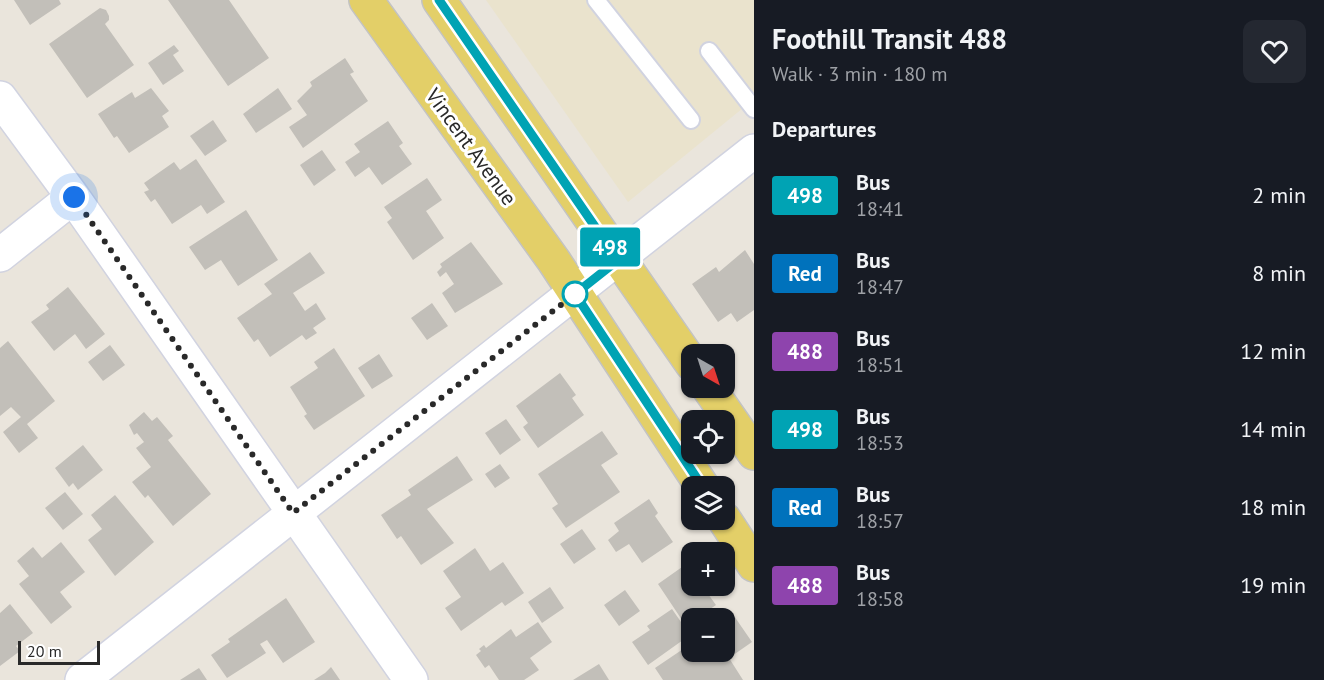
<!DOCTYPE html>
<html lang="en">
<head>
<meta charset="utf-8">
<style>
	:root { --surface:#171b24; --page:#242831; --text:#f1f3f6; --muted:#9ea1a6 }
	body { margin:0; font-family:"PT Sans",sans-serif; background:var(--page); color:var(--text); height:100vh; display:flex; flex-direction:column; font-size:22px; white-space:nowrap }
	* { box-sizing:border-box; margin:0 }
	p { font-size:20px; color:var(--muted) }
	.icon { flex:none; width:33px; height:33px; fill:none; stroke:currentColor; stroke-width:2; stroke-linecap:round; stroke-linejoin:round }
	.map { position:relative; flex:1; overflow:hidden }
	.sheet { display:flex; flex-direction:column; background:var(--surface); width:570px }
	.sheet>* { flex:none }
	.badge { padding:0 12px; border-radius:4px; font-size:21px; line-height:39px }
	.needle { width:39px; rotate:141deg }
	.controls { position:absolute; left:681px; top:344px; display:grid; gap:12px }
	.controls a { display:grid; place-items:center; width:54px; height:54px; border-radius:12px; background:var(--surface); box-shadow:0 2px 4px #0004; font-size:30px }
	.scale { position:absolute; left:18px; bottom:15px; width:82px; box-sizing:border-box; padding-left:6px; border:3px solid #292929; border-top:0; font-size:16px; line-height:21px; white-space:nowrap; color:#292929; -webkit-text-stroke:4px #fff; paint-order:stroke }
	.you { position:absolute; width:30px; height:30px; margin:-15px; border:4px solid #fff; border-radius:50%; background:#1a73e8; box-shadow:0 0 0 9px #1a73e833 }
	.map>.badge { position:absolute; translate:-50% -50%; box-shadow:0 0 0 3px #fff }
	h2 { padding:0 18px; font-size:22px; line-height:54px }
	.round { display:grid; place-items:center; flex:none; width:63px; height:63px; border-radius:12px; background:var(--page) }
	.head { display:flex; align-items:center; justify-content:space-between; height:102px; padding:0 18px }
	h1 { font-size:28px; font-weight:600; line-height:45px }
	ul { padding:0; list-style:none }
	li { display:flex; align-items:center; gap:18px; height:78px; padding:0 18px }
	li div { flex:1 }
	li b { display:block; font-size:22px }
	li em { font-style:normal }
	li .badge { min-width:66px; font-weight:700; text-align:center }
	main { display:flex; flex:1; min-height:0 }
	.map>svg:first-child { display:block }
	.education { fill:#eae3cd }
	.building { fill:#c2bfb9 }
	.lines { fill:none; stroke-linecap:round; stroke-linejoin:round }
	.lane-casing { stroke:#d1d3e0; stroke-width:20 }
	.street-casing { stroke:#d1d3e0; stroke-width:36 }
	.secondary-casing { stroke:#d1d3e0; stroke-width:36 }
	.primary-casing { stroke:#c3c3c3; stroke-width:36 }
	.lane { stroke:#fff; stroke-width:16 }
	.street { stroke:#fff; stroke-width:33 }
	.secondary { stroke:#fff; stroke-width:33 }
	.primary { stroke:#e3cf68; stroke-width:33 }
	.line-casing { stroke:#fff; stroke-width:14 }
	.line { stroke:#00a3b4; stroke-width:9 }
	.walk { stroke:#292929; stroke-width:6; stroke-dasharray:0 10.8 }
	.stop-dot { fill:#fff; stroke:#00a3b4; stroke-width:3 }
	.labels { text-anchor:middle; stroke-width:6; stroke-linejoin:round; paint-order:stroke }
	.street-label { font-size:21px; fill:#292929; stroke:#fff }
</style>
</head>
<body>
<main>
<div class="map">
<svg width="754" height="680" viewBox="0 0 754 680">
	<rect width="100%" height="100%" fill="#eae5dc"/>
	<path class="education" d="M 486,0 L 754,0 L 754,99 L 628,202 Z"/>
	<path class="building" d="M 14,0 L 59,0 L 61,4 L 30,25 Z
		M 168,0 L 229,0 L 269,58 L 228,86 Z
		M 100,8 L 106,10 L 109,16 L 109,20 L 105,24 L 134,65 L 87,98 L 49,44 Z
		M 174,45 L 179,51 L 173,55 L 184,71 L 163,85 L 148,63 Z
		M 345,58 L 354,72 L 350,74 L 368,101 L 303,148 L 289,127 L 307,115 L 297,101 L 312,86 L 310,82 Z
		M 151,88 L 169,111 L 162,116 L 169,127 L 129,153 L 117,136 L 114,138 L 98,114 L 132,92 L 135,98 Z
		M 278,88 L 292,109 L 256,133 L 243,114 Z
		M 213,120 L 227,141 L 205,156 L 190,136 Z
		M 388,121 L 403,143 L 399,146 L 412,164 L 382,185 L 369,167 L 355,177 L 345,162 L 360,152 L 354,144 Z
		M 322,150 L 336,170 L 314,186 L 300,165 Z
		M 196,159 L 225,202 L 207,214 L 201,205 L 172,224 L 155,199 L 151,202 L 144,192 L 149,190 L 144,183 L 174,162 L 180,170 Z
		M 427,178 L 442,200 L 426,211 L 444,238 L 413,260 L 387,222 L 392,218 L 384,207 Z
		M 246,210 L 278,260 L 238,286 L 221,260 L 205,270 L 189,247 Z
		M 471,242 L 503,284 L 455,313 L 442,293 L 454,284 L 446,272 L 440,277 L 437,272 L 442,267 L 440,264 Z
		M 745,250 L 754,264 L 754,310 L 737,322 L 731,313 L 718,322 L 692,284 L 716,267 L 719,272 Z
		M 310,252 L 325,273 L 293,293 L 305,311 L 316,303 L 326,319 L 313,328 L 317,333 L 306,340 L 302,335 L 270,357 L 258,339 L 254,342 L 237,318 L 272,294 L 264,284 Z
		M 68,287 L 105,334 L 86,349 L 75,334 L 54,351 L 31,322 L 49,309 L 46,305 Z
		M 432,303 L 448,326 L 427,340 L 411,318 Z
		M 8,341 L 55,401 L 27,424 L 38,438 L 19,453 L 3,432 L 21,417 L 11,407 L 0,416 L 0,348 Z
		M 110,345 L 125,365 L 103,381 L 88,362 Z
		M 334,348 L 365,396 L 314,430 L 304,416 L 307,414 L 290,387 L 318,368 L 314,362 Z
		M 379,354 L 393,376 L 372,389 L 358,368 Z
		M 560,373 L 576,395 L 572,398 L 584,415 L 538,448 L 523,427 L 528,423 L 516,406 Z
		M 144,412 L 152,421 L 157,417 L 173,436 L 168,440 L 211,494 L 173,526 L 148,495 L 145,498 L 132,482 L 151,467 L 136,448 L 144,442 L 137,433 L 134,435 L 129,425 Z
		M 506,419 L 521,440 L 500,455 L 485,433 Z
		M 602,431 L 618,454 L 601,465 L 620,492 L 566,528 L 552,508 L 558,504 L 538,474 Z
		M 83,445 L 103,470 L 78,490 L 73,483 L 69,487 L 55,468 Z
		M 457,456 L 473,480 L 427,509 L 454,543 L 421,565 L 401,536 L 397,539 L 381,515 L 411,495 L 408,490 Z
		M 500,464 L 510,478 L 495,488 L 485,474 Z
		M 65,492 L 83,514 L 63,530 L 45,508 Z
		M 115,495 L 154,542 L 115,576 L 88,540 L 102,529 L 91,515 Z
		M 649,499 L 658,513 L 655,516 L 673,542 L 642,563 L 629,544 L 616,552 L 608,540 L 619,531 L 614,523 Z
		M 582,529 L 596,549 L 574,564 L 560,544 Z
		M 61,542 L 85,572 L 60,592 L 72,607 L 51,624 L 19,584 L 29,576 L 17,561 L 33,547 L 42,558 Z
		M 475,548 L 490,571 L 503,562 L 524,593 L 505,606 L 502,602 L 461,631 L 445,608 L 461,597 L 443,571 Z
		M 692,560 L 692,585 L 707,585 L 703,587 L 716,605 L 697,618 L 692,618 L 692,622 L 686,626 L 658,584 Z
		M 550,587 L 564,608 L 542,623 L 528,602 Z
		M 625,590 L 640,611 L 619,626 L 604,605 Z
		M 286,598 L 315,642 L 283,663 L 267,640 L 260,644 L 266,653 L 227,678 L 211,655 L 230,642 L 228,639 Z
		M 10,604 L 33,633 L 16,646 L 20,651 L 0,666 L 0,613 Z
		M 672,609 L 690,635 L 648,665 L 632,642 L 650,630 L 647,626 Z
		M 732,613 L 752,642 L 729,658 L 743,680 L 663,680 L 655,668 L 692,643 L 692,651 L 724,651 L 724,618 Z
		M 538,622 L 552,642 L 530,658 L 539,670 L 524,680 L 499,680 L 489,665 L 485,668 L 476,655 L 481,651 L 479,649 L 484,645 L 486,648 L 511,629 L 516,637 Z
		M 599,664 L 609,680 L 573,680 Z
		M 331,667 L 340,680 L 314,680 L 325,673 Z
		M 199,668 L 207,680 L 180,680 Z"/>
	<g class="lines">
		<defs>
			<path id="lane" d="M 596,0 L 691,120
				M 709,51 L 754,109"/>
			<path id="street" d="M 0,98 L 73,197 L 411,680
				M 0,255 L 73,197"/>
			<path id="secondary" d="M 82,680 L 754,151"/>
			<path id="primary" d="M 366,0 L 554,261 L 702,486
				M 439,0 L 692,364
				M 708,387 L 754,453
				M 724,519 L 754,565"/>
		</defs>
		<use href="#lane" class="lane-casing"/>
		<use href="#street" class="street-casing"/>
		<use href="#secondary" class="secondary-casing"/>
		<use href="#primary" class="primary-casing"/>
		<use href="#lane" class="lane"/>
		<use href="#street" class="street"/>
		<use href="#secondary" class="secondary"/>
		<use href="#primary" class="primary"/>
	</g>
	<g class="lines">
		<defs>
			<path id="line" d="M 439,0 L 618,260 L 575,294 L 702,486"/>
		</defs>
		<use href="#line" class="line-casing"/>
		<use href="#line" class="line"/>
		<path class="walk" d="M 74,197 L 293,513 L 575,294"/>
	</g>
	<circle class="stop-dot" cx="575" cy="294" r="12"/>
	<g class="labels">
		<g class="street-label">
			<text transform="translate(471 147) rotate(54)" y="7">Vincent Avenue</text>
		</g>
	</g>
</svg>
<div class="controls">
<a><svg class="needle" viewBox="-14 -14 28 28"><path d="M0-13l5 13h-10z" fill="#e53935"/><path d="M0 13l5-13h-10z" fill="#9ea1a6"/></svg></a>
<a><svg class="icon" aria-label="locate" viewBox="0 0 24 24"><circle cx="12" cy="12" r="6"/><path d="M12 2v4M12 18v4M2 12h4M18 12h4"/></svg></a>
<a><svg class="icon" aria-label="layers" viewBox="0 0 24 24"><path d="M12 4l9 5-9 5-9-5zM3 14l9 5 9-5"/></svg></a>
<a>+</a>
<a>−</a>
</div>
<div class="scale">20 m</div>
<div class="you" style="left:74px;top:197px"></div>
<b class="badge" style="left:610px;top:247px;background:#00a3b4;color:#fff">498</b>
</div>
<section class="sheet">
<div class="head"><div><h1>Foothill Transit 488</h1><p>Walk · 3 min · 180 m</p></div><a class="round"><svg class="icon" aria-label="heart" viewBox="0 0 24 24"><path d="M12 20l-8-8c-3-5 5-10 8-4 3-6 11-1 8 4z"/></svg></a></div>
<h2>Departures</h2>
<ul>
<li><span class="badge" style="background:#00a3b4;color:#fff">498</span><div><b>Bus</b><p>18:41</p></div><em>2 min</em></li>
<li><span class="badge" style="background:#0072bc;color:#fff">Red</span><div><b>Bus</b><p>18:47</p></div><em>8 min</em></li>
<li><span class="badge" style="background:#8e44ad;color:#fff">488</span><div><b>Bus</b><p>18:51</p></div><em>12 min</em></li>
<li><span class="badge" style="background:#00a3b4;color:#fff">498</span><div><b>Bus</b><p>18:53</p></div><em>14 min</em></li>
<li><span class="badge" style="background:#0072bc;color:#fff">Red</span><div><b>Bus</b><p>18:57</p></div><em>18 min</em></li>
<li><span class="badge" style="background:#8e44ad;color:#fff">488</span><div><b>Bus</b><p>18:58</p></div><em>19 min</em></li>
</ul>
</section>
</main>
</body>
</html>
